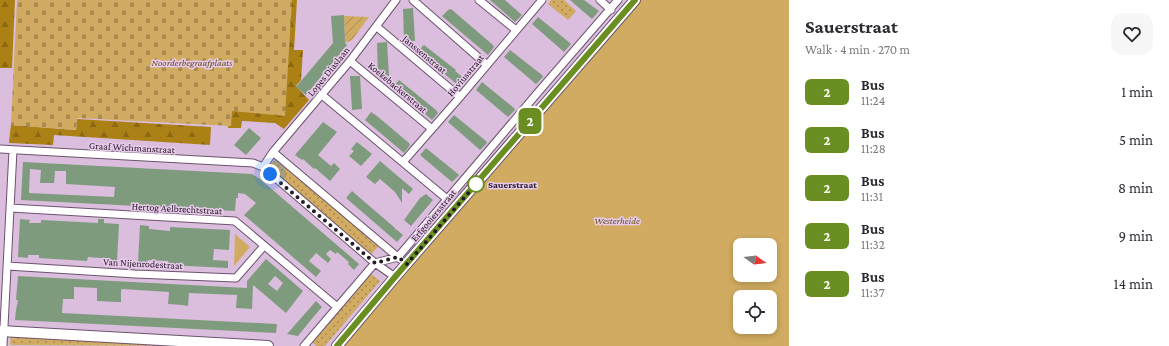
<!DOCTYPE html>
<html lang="en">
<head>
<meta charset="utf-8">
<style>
	:root { --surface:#fff; --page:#f7f7f7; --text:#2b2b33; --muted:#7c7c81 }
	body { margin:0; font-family:"Crimson Pro",serif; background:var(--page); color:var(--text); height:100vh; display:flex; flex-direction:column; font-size:15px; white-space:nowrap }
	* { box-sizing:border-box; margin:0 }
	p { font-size:13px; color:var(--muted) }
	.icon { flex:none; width:22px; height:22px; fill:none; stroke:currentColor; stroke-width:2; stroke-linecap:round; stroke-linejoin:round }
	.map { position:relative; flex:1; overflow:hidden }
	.details { display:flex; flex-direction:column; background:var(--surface); width:380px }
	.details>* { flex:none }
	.badge { padding:0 8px; border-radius:6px; font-size:14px; line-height:26px }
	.needle { width:26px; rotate:105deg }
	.fabs { position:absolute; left:733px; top:238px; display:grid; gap:8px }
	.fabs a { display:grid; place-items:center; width:44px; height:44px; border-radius:8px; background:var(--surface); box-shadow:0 2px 6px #0003; font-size:20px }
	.you { position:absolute; width:20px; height:20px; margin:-10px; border:3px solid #fff; border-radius:50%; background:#1a73e8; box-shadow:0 0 0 6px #1a73e833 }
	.map>.badge { position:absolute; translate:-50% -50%; box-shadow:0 0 0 2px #fff }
	.round { display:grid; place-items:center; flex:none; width:42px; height:42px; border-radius:12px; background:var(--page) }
	.summary { display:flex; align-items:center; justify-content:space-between; height:68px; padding:0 16px }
	h1 { font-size:19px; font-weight:700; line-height:30px }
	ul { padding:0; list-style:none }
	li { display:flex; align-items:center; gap:12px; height:48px; padding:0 16px }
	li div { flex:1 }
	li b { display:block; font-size:15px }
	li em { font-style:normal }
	li .badge { min-width:44px; font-weight:700; text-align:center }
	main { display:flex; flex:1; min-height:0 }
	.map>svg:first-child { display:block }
	.grass { fill:url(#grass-dots) }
	.forest { fill:url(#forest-firs) }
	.cemetery { fill:url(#cemetery-stones) }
	.park { fill:#d0ab61; fill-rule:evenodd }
	.garden { fill:url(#garden-furrows) }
	.building { fill:#7f9b7d; fill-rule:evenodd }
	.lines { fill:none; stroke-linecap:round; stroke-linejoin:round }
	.street-casing { stroke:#6c536e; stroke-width:9 }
	.secondary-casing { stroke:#6c536e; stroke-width:12 }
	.street { stroke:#fff; stroke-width:7 }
	.secondary { stroke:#fff; stroke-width:10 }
	.line-casing { stroke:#fff; stroke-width:9 }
	.line { stroke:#6b8e23; stroke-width:6 }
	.walk { stroke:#251a26; stroke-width:4; stroke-dasharray:0 7.2 }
	.stop-dot { fill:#fff; stroke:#6b8e23; stroke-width:2 }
	.labels { text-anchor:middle; stroke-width:3; stroke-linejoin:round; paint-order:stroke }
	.street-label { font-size:10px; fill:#251a26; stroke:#e8cbeb }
	.park-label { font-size:10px; font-style:italic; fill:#695120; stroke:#e8cbeb }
	.stop-label { font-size:10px; font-weight:bold; fill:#251a26; stroke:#e8cbeb; text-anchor:start }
</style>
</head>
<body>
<main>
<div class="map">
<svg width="789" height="346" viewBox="0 0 789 346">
	<defs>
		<pattern id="grass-dots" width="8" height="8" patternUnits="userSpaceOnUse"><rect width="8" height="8" fill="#d0ab61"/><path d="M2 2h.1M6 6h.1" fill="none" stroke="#a98a50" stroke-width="1.8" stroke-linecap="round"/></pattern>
		<pattern id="forest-firs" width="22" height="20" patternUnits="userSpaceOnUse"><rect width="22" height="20" fill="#ab8014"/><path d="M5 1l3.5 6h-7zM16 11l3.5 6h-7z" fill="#8b6812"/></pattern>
		<pattern id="cemetery-stones" width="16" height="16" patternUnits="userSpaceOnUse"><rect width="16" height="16" fill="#d0ab61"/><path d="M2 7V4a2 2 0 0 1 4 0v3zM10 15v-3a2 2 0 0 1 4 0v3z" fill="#a98a50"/></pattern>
		<pattern id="garden-furrows" width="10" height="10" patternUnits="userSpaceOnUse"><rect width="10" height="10" fill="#d0ab61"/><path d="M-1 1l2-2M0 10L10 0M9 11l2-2" fill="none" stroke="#a98a50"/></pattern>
	</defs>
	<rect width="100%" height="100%" fill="#dbbedd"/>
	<path class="grass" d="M 551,0 L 564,0 L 576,11 L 568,20 L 548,4 Z
		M 276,159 L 379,246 L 371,254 L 268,167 Z
		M 370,273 L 380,281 L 325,346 L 316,346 L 311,341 Z
		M 11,336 L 209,346 L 12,345 L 10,344 Z"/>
	<path class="forest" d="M 0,0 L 15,0 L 12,68 L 0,68 Z
		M 289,0 L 297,0 L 294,50 L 303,50 L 301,80 L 296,86 L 309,100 L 284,129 L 275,123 L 242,121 L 241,128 L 228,128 L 230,110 Z
		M 77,119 L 211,127 L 210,145 L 54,135 L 53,145 L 9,143 L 9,141 L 11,125 L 76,130 Z"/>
	<path class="cemetery" d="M 17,0 L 292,0 L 285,116 L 232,111 L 231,126 L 77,118 L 76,130 L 11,125 Z"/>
	<path class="park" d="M 639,0 L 789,0 L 789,346 L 342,346 L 425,251 ZM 740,245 L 770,245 L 770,275 L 740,275 ZM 740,297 L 770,297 L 770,327 L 740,327 Z
		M 235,234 L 250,247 L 234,266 Z"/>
	<path class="garden" d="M 344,16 L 369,17 L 352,40 L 345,43 Z"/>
	<path class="building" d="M 490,0 L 505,0 L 522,15 L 515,22 Z
		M 570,0 L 584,0 L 599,11 L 592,19 Z
		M 413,8 L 415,41 L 404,42 L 403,9 Z
		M 451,9 L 493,45 L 494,47 L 488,55 L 442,16 L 448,10 Z
		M 344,15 L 345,43 L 347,45 L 306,95 L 296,87 L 333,43 L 331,16 Z
		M 538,17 L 570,43 L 571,44 L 564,52 L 532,24 Z
		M 387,42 L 389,76 L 378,76 L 377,43 Z
		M 424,45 L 456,70 L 455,71 L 466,80 L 460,87 L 421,54 L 423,52 L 420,49 Z
		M 510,50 L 542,75 L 543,77 L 536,84 L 504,57 Z
		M 350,76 L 360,76 L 362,109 L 352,110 Z
		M 399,80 L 436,110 L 438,113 L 432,120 L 393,87 Z
		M 482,82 L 514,108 L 515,110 L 508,117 L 476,90 Z
		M 371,112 L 377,116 L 409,143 L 410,145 L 404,153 L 365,120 Z
		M 454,115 L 486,141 L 487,143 L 480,150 L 448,122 Z
		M 323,122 L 337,132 L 318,155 L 331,166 L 334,163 L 340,169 L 330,181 L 315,168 L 314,169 L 303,159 L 302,160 L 295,155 Z
		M 249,128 L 261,138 L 246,155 L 234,145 Z
		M 357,142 L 372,154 L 361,166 L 349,156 L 354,151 L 351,149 Z
		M 426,148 L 458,174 L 459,175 L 452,182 L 420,155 Z
		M 380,161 L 413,189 L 409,194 L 402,188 L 402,203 L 395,192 L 380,179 L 375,184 L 366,177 Z
		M 23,162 L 252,174 L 260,179 L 359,264 L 354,270 L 348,264 L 349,262 L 337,252 L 336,254 L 330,250 L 326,254 L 331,259 L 328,263 L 316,253 L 309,261 L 321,271 L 316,277 L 244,215 L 256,203 L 245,194 L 238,193 L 238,198 L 236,198 L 235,211 L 21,200 ZM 30,169 L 41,170 L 40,183 L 54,183 L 55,171 L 66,171 L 66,184 L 115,187 L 114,197 L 29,193 Z
		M 352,191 L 395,228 L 395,230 L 396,229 L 403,235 L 397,242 L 346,198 Z
		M 426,194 L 433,200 L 411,226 L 404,220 L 420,198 Z
		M 20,219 L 30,220 L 29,223 L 41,223 L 41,220 L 98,223 L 98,219 L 104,219 L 104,223 L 119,224 L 117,262 L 108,262 L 108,258 L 101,258 L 88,257 L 87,261 L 39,258 L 39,255 L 28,255 L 28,258 L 18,257 Z
		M 140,225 L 149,226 L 149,229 L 170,231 L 170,227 L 230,230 L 229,250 L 214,249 L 213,260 L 228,261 L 228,268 L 168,265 L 168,261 L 148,260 L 148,264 L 138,263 Z
		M 266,259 L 303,291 L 286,313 L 253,285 L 252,309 L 236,308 L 237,295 L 189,293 L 188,306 L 182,305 L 168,304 L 169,292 L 122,289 L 121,290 L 121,302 L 117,302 L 97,301 L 97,288 L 74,287 L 74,299 L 63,299 L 62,313 L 277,324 L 276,333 L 15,320 L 16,310 L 18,300 L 16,300 L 18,276 L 247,288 L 247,281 ZM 275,276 L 283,283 L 277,291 L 268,284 Z
		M 316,301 L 322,307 L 310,321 L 298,336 L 287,334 Z"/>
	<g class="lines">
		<defs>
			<path id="street" d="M 413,0 L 487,65
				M 479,0 L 516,30
				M 600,0 L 611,10
				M 377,27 L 460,97
				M 350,61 L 432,129
				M 322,95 L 447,199
				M 0,149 L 253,163 L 263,167 L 375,263 L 395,277
				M 273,152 L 400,259
				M 403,162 L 460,97 L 542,0
				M 263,167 L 273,152 L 350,61 L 396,0
				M 10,208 L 235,221 L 336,306
				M 7,266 L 135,274 L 236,278 L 264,246
				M 3,346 L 13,150
				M 304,346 L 375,263 L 398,257 L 540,90 L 618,0"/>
			<path id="secondary" d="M 0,331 L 268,346
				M 337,346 L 395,277 L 635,0"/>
		</defs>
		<use href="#street" class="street-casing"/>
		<use href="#secondary" class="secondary-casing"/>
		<use href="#street" class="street"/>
		<use href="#secondary" class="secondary"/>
	</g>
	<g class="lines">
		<defs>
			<path id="line" d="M 337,346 L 395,277 L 635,0"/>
		</defs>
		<use href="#line" class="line-casing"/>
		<use href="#line" class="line"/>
		<path class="walk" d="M 270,174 L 375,263 L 398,257 L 407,264 L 476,184"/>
	</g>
	<circle class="stop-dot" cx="476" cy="184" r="8"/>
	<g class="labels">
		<g class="street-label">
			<text transform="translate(425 54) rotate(40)" y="4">Janssenstraat</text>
			<text transform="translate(328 71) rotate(-51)" y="4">Lopes Diaslaan</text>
			<text transform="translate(465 75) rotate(-50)" y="4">Hoviusstraat</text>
			<text transform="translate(398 87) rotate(40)" y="4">Koekebackerstraat</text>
			<text transform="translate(132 147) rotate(3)" y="4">Graaf Wichmanstraat</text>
			<text transform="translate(177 208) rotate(3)" y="4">Hertog Aelbrechtstraat</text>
			<text transform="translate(433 215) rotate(-50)" y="4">Erfgooiersstraat</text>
			<text transform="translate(143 263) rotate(3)" y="4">Van Nijenrodestraat</text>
		</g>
		<g class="park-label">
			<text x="192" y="66">Noorderbegraafplaats</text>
			<text x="617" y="224">Westerheide</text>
		</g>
		<g class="stop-label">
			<text x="488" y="188">Sauerstraat</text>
		</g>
	</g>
</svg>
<div class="fabs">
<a><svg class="needle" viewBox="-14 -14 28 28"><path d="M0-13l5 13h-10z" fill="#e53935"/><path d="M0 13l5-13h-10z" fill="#7c7c81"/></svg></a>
<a><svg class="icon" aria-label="locate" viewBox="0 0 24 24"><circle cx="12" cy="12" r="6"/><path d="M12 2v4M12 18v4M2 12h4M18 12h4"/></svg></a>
</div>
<div class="you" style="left:270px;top:174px"></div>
<b class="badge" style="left:530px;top:121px;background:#6b8e23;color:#fff">2</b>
</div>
<section class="details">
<div class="summary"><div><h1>Sauerstraat</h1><p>Walk · 4 min · 270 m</p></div><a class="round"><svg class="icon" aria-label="heart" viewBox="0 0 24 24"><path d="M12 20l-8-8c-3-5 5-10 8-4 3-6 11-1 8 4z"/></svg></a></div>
<ul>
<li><span class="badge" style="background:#6b8e23;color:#fff">2</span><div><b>Bus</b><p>11:24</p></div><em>1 min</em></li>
<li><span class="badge" style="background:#6b8e23;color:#fff">2</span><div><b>Bus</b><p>11:28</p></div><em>5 min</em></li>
<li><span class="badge" style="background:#6b8e23;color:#fff">2</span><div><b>Bus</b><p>11:31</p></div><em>8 min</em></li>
<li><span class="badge" style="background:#6b8e23;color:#fff">2</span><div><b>Bus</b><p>11:32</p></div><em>9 min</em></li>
<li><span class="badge" style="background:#6b8e23;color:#fff">2</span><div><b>Bus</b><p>11:37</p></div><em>14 min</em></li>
</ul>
</section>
</main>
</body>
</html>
